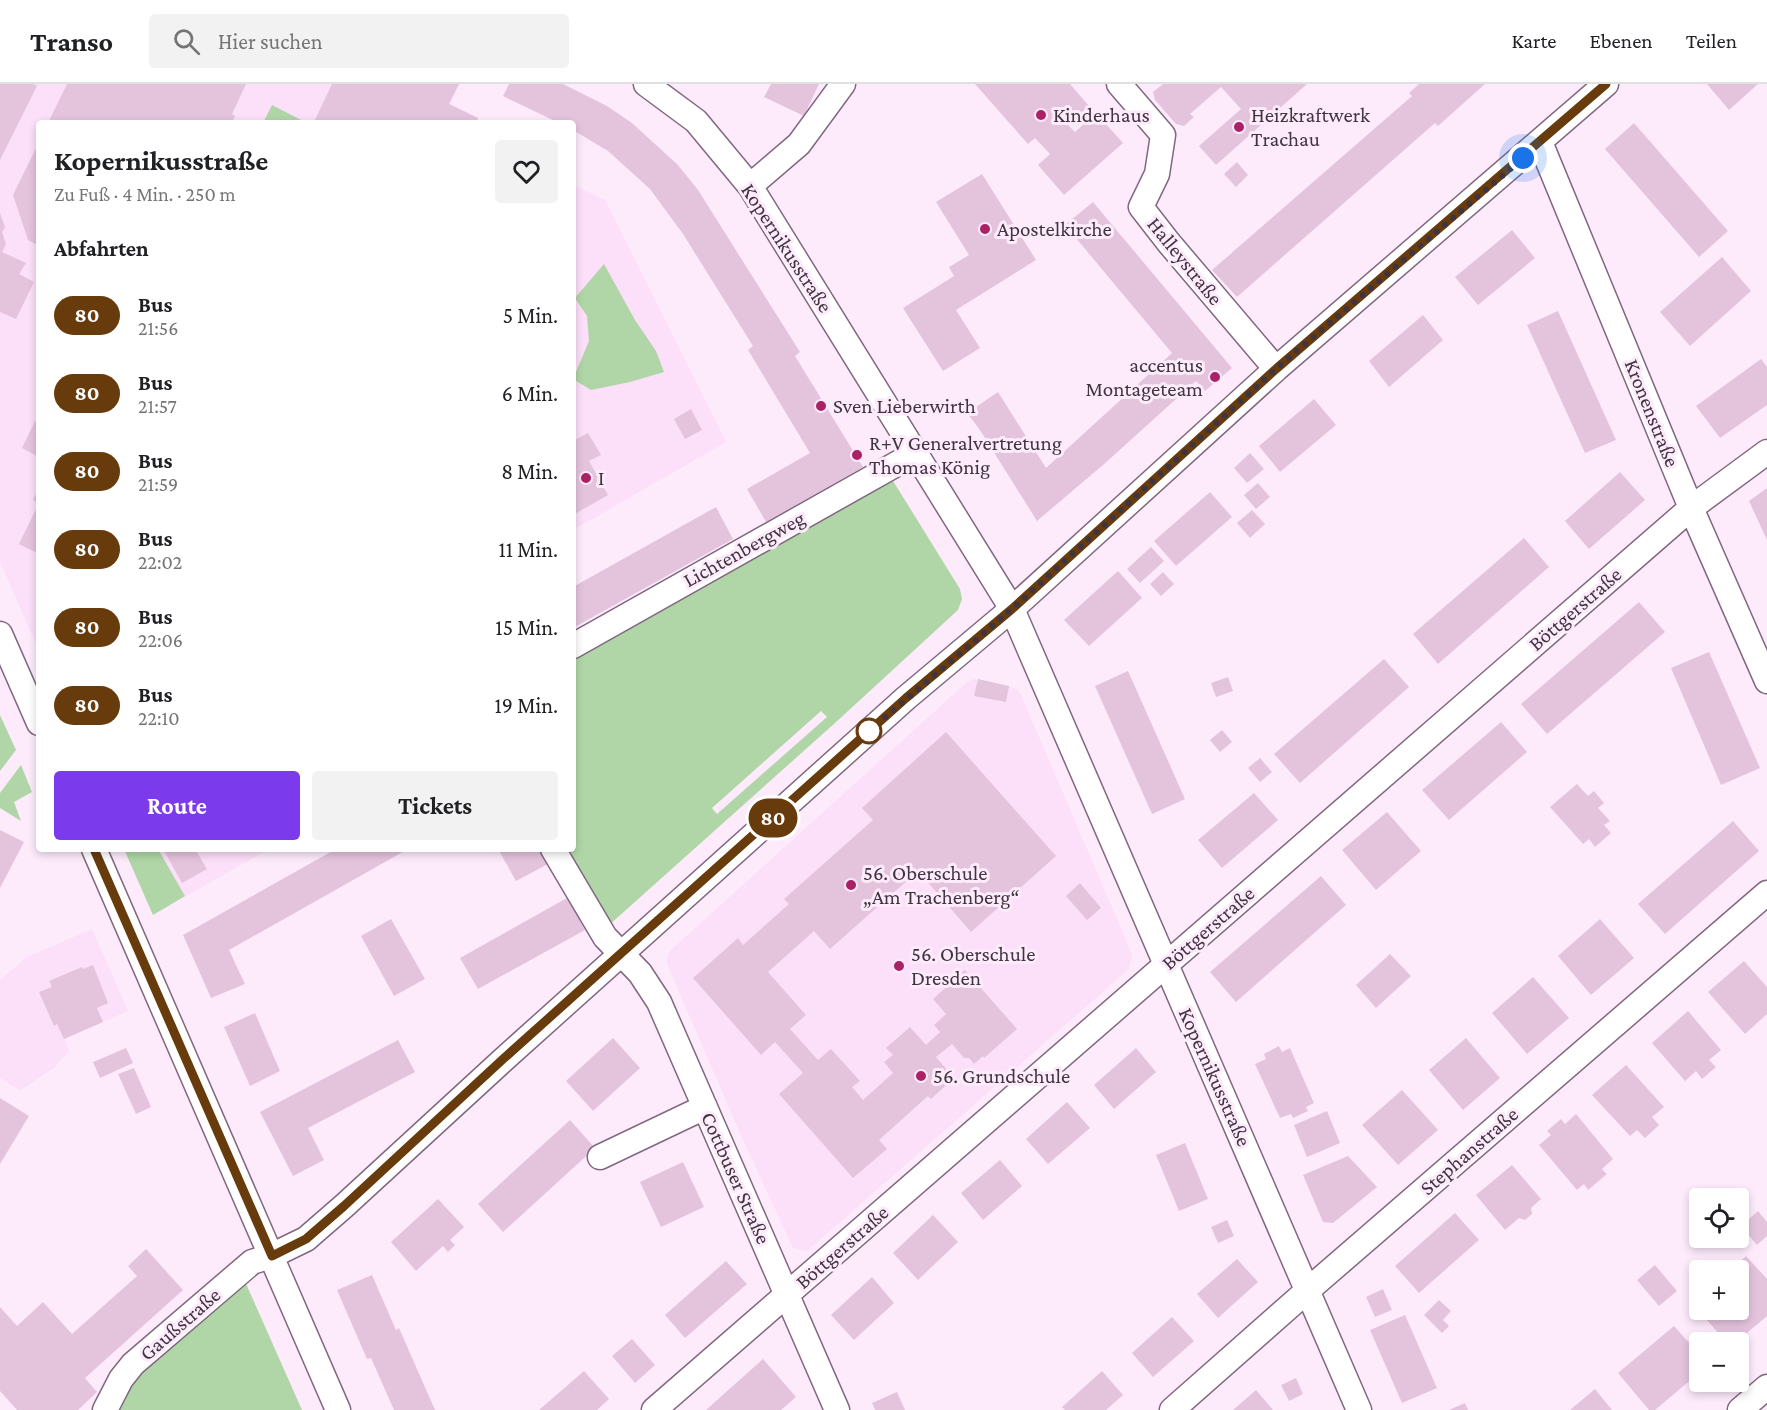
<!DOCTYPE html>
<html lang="de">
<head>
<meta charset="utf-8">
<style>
	:root { --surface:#fff; --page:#f2f2f2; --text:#202124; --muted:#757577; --line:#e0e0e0; --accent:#7c3aed }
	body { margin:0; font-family:"Crimson Pro",serif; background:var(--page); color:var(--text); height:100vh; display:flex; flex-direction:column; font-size:22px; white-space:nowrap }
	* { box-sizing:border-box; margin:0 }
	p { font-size:20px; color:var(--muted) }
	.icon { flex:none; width:33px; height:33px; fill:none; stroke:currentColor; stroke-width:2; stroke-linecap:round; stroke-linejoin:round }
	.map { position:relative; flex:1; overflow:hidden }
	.details { position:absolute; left:36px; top:36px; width:540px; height:732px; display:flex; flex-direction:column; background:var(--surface); border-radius:6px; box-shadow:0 3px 9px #0003 }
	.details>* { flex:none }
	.badge { padding:0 12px; border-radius:20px; font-size:21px; line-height:39px }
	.fabs { position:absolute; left:1689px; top:1104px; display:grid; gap:12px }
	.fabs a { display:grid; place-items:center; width:60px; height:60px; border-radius:6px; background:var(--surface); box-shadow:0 3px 9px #0003; font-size:30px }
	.you { position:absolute; width:30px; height:30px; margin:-15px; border:4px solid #fff; border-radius:50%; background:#1a73e8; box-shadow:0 0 0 9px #1a73e833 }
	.map>.badge { position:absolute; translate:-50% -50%; box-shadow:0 0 0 3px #fff }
	h2 { padding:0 18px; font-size:22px; line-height:54px }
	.round { display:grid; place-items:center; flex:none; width:63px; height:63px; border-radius:6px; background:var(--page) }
	.headline { display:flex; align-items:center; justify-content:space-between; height:102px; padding:0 18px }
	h1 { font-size:28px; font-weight:700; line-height:45px }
	.action { display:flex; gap:12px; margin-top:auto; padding:12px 18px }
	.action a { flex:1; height:69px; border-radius:6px; background:var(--accent); color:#fff; font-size:24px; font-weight:700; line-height:69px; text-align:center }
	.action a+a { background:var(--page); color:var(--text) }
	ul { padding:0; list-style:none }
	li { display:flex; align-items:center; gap:18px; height:78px; padding:0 18px }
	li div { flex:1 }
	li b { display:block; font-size:22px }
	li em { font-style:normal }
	li .badge { min-width:66px; font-weight:700; text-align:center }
	header { display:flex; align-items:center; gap:36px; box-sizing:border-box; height:84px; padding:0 30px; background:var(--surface); border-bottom:2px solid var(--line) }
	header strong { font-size:28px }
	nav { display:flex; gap:33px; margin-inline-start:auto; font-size:21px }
	.search { width:420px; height:54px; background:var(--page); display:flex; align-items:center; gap:15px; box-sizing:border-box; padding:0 21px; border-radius:6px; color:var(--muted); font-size:22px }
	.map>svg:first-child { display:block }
	.built { fill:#fcdff9 }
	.green { fill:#b0d6a7; fill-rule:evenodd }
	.building { fill:#e4c4dd }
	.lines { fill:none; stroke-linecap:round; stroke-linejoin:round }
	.minor-casing { stroke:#826780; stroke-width:27 }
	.minor { stroke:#fff; stroke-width:24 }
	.line-casing { stroke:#fff; stroke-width:14 }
	.line { stroke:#683b0c; stroke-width:9 }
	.walk { stroke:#3f343f; stroke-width:6; stroke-dasharray:0 10.8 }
	.poi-dot { fill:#ab2165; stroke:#fdebfc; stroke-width:2 }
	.stop-dot { fill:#fff; stroke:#683b0c; stroke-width:3 }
	.labels { text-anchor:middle; stroke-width:6; stroke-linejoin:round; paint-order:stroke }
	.poi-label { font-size:21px; fill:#3f343f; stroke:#fdebfc; text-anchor:start }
	.street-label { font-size:21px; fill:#3f343f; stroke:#fdebfc }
</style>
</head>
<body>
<header>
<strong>Transo</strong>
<div class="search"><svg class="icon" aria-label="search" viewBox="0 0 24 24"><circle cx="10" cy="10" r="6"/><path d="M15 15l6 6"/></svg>Hier suchen</div>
<nav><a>Karte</a><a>Ebenen</a><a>Teilen</a></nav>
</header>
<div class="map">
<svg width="1767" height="1326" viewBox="0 0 1767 1326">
	<rect width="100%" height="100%" fill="#fdebfc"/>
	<path class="built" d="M 0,0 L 459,0 L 450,20 L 478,34 L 476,39 L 39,39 L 39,567 L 0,478 Z
		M 573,101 L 605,116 L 726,358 L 573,446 Z
		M 973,595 L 1009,602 L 1018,606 L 1021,611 L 1132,870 L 1129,885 L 807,1167 L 793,1164 L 739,1047 L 670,887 L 667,879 L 668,870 L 673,864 L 966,599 Z
		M 124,765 L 269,765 L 153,831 Z
		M 92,845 L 128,927 L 64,955 L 69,967 L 55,983 L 20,1007 L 0,994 L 0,896 L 27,873 Z"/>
	<path class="green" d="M 272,21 L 307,39 L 263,39 Z
		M 604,180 L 635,236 L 656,267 L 664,288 L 630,298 L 591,306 L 573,295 L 589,257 L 587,232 L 575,214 Z
		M 890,392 L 960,505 L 962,515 L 958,526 L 835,639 L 608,842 L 564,765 L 573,765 L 573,569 ZM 821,627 L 827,633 L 717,730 L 712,724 Z
		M 0,631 L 16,666 L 0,687 Z
		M 21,681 L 32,708 L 14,718 L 21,737 L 0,724 L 0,709 Z
		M 124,765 L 158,765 L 185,812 L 153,831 Z
		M 243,1193 L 302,1326 L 120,1326 L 139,1286 Z"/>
	<path class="building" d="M 0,0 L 33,0 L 37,2 L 0,76 Z
		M 67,0 L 246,0 L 232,30 L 235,32 L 232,39 L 48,39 Z
		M 332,0 L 459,0 L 449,20 L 478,34 L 476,39 L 315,39 L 314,38 Z
		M 509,0 L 563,0 L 607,22 L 632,39 L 678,81 L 698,106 L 800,268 L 795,272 L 863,383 L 766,438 L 747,405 L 810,369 L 748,266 L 753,262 L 683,150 L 650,105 L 608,67 L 573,46 L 573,39 L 559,39 L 503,12 Z
		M 771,0 L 819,0 L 804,32 L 764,13 Z
		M 975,0 L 1070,0 L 1089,22 L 1068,41 L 1075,48 L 1096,29 L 1123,59 L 1064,111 L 1038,81 L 1050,70 L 1035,54 L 1028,60 Z
		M 1163,0 L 1307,0 L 1216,81 L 1199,62 L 1241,25 L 1221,3 L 1190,30 L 1194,33 L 1184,42 L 1176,40 L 1155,16 L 1153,8 Z
		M 1419,0 L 1485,0 L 1438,42 L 1435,39 L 1237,213 L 1212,186 L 1412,12 L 1409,9 Z
		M 1707,0 L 1758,0 L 1729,26 Z
		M 1634,39 L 1728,147 L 1699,173 L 1605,65 Z
		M 39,58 L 39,162 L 28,156 L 13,111 Z
		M 1237,78 L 1248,91 L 1236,103 L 1224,90 Z
		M 982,90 L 1036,176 L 956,226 L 980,264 L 943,287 L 903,224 L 954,192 L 949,183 L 969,171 L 936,118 Z
		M 1093,118 L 1232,284 L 1205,307 L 1196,297 L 1103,381 L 1037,437 L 980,346 L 967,329 L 998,308 L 1046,384 L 1172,269 L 1065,141 Z
		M 0,129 L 5,143 L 2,148 L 6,160 L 2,168 L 26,179 L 19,190 L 34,198 L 16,235 L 0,228 Z
		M 1512,146 L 1535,174 L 1478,221 L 1455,193 Z
		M 1722,173 L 1751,207 L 1690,262 L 1660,228 Z
		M 1558,227 L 1616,356 L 1585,369 L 1527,241 Z
		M 1423,231 L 1443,256 L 1389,303 L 1369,277 Z
		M 1761,275 L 1767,283 L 1767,321 L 1720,354 L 1696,322 Z
		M 1314,315 L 1336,341 L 1280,388 L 1259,362 Z
		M 691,325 L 702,346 L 685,355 L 674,335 Z
		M 39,335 L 39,373 L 22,364 L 35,337 L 37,338 Z
		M 588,349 L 601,371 L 589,377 L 608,411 L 573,431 L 573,357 Z
		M 1250,369 L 1264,385 L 1247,399 L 1234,384 Z
		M 1620,388 L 1645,416 L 1589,465 L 1565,437 Z
		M 1258,399 L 1270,413 L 1256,425 L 1244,411 Z
		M 39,403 L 39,470 L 19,460 L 39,419 L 33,416 Z
		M 1767,404 L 1767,456 L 1749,417 Z
		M 1210,408 L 1232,433 L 1176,482 L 1154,457 Z
		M 716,423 L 733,455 L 573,544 L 573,503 Z
		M 1252,426 L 1265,440 L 1250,454 L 1237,439 Z
		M 1524,454 L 1549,483 L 1438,580 L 1413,550 Z
		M 1151,463 L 1164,477 L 1140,499 L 1127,485 Z
		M 1118,487 L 1142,514 L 1089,562 L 1064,536 Z
		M 1163,488 L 1174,500 L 1161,512 L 1150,500 Z
		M 1639,518 L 1665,548 L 1547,650 L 1521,620 Z
		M 1709,568 L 1760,684 L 1721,701 L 1671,584 Z
		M 1384,575 L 1409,603 L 1300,699 L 1274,670 Z
		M 1128,587 L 1185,715 L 1152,730 L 1095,602 Z
		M 1228,593 L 1233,607 L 1216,613 L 1211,599 Z
		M 978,595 L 1009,602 L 1006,618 L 974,612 Z
		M 1501,638 L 1527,668 L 1449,736 L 1422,706 Z
		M 1222,646 L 1232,658 L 1220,668 L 1210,656 Z
		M 946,648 L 1056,772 L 971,848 L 918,787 L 830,865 L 814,847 L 768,888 L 806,931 L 790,945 L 818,976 L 831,965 L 860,997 L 852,1003 L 863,1016 L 893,989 L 884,978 L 893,971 L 886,964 L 910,943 L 926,961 L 940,948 L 934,941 L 946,930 L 933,915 L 965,886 L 1017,945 L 984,974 L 983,972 L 974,980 L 969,974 L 964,974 L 952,960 L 936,973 L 954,994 L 931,1015 L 928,1012 L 879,1056 L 887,1065 L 853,1094 L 779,1010 L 803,989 L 775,958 L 761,971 L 693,894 L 738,854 L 743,861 L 789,820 L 784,815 L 873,736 L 862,724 Z
		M 1260,674 L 1272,688 L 1260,698 L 1248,684 Z
		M 1577,700 L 1588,712 L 1594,707 L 1604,719 L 1598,724 L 1610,737 L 1604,741 L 1611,749 L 1595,763 L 1589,755 L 1583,760 L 1550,723 Z
		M 1254,709 L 1278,736 L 1222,784 L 1198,756 Z
		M 1387,728 L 1421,767 L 1376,806 L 1342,766 Z
		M 1733,737 L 1759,767 L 1665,850 L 1638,820 Z
		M 0,746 L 24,758 L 0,804 Z
		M 163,765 L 195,765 L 207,785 L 182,799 Z
		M 336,765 L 408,765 L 229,866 L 245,900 L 211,914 L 183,851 Z
		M 498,765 L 540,765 L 548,780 L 516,797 Z
		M 1321,792 L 1346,821 L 1236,918 L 1210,888 Z
		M 1080,799 L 1101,824 L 1087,836 L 1066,812 Z
		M 567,814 L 585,846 L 478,905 L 460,874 Z
		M 391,835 L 425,895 L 394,912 L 361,852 Z
		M 1600,835 L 1634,874 L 1591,911 L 1558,872 Z
		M 1390,870 L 1411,892 L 1376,924 L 1356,901 Z
		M 1744,877 L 1767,903 L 1767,930 L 1745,950 L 1708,908 Z
		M 93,881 L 108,919 L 97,924 L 103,938 L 64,955 L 57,940 L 54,942 L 39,908 L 52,903 L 49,897 L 82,883 L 83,885 Z
		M 1533,893 L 1569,934 L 1527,970 L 1492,929 Z
		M 1688,927 L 1721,966 L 1709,976 L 1716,983 L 1702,995 L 1696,987 L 1685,997 L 1652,959 Z
		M 255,929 L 280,987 L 250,1002 L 224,943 Z
		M 613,954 L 640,984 L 593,1027 L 566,997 Z
		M 1466,954 L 1500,994 L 1463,1026 L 1429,986 Z
		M 398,956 L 415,988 L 308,1044 L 324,1076 L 293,1092 L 260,1028 Z
		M 1279,962 L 1282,968 L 1290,964 L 1314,1019 L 1306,1023 L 1308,1027 L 1293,1034 L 1291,1030 L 1280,1034 L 1255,980 L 1266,975 L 1264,970 Z
		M 126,964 L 133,979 L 100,994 L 93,978 Z
		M 1136,964 L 1156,988 L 1114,1025 L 1094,1001 Z
		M 1626,981 L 1664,1023 L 1652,1033 L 1659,1041 L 1645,1054 L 1637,1046 L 1630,1052 L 1592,1011 Z
		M 134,984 L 151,1023 L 136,1030 L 118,990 Z
		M 1402,1006 L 1438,1046 L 1398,1081 L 1362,1041 Z
		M 0,1014 L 29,1032 L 0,1080 Z
		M 1067,1018 L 1090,1044 L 1048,1080 L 1026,1055 Z
		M 1327,1027 L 1340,1059 L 1307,1073 L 1294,1041 Z
		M 1576,1030 L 1613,1075 L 1602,1085 L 1607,1090 L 1588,1106 L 1584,1100 L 1577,1106 L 1539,1061 L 1551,1051 L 1547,1047 L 1561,1035 L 1565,1040 Z
		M 570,1036 L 595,1064 L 503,1148 L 478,1120 Z
		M 1185,1059 L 1208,1115 L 1179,1127 L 1156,1071 Z
		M 1348,1072 L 1377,1103 L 1333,1139 L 1323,1138 L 1303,1091 Z
		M 1000,1076 L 1022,1102 L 983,1136 L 961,1109 Z
		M 683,1078 L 704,1123 L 661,1143 L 640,1098 Z
		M 1512,1081 L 1541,1115 L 1531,1124 L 1532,1130 L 1525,1136 L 1519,1134 L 1505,1146 L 1476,1111 Z
		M 438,1115 L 464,1143 L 450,1156 L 455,1161 L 448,1168 L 443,1162 L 416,1187 L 391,1158 Z
		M 1758,1127 L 1767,1138 L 1767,1152 L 1757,1161 L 1741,1142 Z
		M 1455,1129 L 1479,1156 L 1419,1209 L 1395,1182 Z
		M 933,1131 L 958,1158 L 918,1196 L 893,1169 Z
		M 1227,1136 L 1234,1152 L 1218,1159 L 1211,1143 Z
		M 146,1165 L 183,1206 L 85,1294 L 97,1308 L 78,1326 L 17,1326 L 0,1307 L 0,1223 L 17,1242 L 43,1218 L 72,1250 L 137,1192 L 128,1182 Z
		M 1746,1172 L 1767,1195 L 1767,1232 L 1747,1249 L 1746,1253 L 1740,1259 L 1737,1258 L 1731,1254 L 1726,1258 L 1692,1219 L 1700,1212 L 1700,1226 L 1738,1226 L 1738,1186 L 1734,1186 L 1737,1184 L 1735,1182 Z
		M 1237,1175 L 1258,1198 L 1218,1234 L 1197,1210 Z
		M 726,1177 L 747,1200 L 685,1254 L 665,1231 Z
		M 1655,1181 L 1677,1207 L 1659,1222 L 1637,1196 Z
		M 372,1191 L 396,1246 L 399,1244 L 435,1326 L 394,1326 L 371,1274 L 367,1275 L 337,1206 Z
		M 872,1193 L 894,1219 L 854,1256 L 831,1231 Z
		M 1383,1205 L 1392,1226 L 1375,1233 L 1366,1213 Z
		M 1439,1216 L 1451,1227 L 1443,1236 L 1449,1242 L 1442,1249 L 1424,1231 Z
		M 1405,1231 L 1437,1304 L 1402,1319 L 1370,1246 Z
		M 1172,1233 L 1194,1257 L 1153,1293 L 1132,1269 Z
		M 1674,1242 L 1700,1271 L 1700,1288 L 1655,1326 L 1649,1326 L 1618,1289 Z
		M 632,1255 L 655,1281 L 635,1299 L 612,1272 Z
		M 763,1275 L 796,1313 L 781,1326 L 706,1326 Z
		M 584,1287 L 609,1315 L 597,1326 L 539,1326 Z
		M 1102,1287 L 1123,1311 L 1106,1326 L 1065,1326 L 1062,1323 Z
		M 1296,1294 L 1303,1310 L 1289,1317 L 1281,1301 Z
		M 1595,1305 L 1612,1326 L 1570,1326 Z
		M 1256,1306 L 1273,1326 L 1233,1326 Z
		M 897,1308 L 905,1326 L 875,1326 L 872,1319 Z
		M 1465,1319 L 1468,1326 L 1449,1326 Z"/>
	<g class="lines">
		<defs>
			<path id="minor" d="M 646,0 L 696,37 L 750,102 L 1012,525 L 1359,1326
				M 1119,0 L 1163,51 L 1157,90 L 1141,123 L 1169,159 L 1276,285
				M 1540,58 L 1691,424 L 1767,597
				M 750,102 L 799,60 L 843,0
				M 0,550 L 39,639
				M 573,562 L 916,369
				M 94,765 L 338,1326
				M 553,765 L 605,853 L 640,889 L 659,918 L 837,1326
				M 600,1073 L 705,1023
				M 105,1326 L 121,1295 L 133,1280 L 252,1178 L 271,1172 L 306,1155 L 344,1122 L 503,976 L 906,614 L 1012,525 L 1276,285 L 1606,0
				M 654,1326 L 1691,424 L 1767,368
				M 1172,1326 L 1308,1206 L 1767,809
				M 1740,1326 L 1767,1303"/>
		</defs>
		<use href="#minor" class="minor-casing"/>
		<use href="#minor" class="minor"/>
	</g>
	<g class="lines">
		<defs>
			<path id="line" d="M 94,765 L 272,1172 L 306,1155 L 344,1122 L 502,976 L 906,614 L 1012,525 L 1276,285 L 1606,0"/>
		</defs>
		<use href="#line" class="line-casing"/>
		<use href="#line" class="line"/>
		<path class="walk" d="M 869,647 L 1012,525 L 1276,285 L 1523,74"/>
	</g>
	<g class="poi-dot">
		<circle cx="1041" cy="31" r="6"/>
		<circle cx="1239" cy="43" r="6"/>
		<circle cx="985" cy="145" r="6"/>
		<circle cx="1215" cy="293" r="6"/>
		<circle cx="821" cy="322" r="6"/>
		<circle cx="857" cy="371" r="6"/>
		<circle cx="586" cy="394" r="6"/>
		<circle cx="851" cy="801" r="6"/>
		<circle cx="899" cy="882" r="6"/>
		<circle cx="921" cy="992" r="6"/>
	</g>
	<circle class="stop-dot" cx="869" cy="647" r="12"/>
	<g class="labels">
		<g class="poi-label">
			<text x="1053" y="38">Kinderhaus</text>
			<text x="1251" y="38">Heizkraftwerk<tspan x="1251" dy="24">Trachau</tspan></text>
			<text x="997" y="152">Apostelkirche</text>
			<text x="1203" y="288" text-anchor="end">accentus<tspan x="1203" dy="24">Montageteam</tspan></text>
			<text x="833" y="329">Sven Lieberwirth</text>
			<text x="869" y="366">R+V Generalvertretung<tspan x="869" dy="24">Thomas König</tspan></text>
			<text x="598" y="401">I</text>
			<text x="863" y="796">56. Oberschule<tspan x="863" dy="24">„Am Trachenberg“</tspan></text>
			<text x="911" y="877">56. Oberschule<tspan x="911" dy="24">Dresden</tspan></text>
			<text x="933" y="999">56. Grundschule</text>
		</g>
		<g class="street-label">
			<text transform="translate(787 164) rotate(57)" y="7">Kopernikusstraße</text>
			<text transform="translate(1185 177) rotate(51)" y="7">Halleystraße</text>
			<text transform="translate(1652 329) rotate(68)" y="7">Kronenstraße</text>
			<text transform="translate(744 465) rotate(-29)" y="7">Lichtenbergweg</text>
			<text transform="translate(1575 525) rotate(-41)" y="7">Böttgerstraße</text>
			<text transform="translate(1208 844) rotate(-41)" y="7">Böttgerstraße</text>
			<text transform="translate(1215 993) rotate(66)" y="7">Kopernikusstraße</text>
			<text transform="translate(1469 1067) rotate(-41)" y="7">Stephanstraße</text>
			<text transform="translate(736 1094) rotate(66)" y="7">Cottbuser Straße</text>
			<text transform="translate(842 1163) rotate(-41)" y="7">Böttgerstraße</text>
			<text transform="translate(180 1240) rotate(-41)" y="7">Gaußstraße</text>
		</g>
	</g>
</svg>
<div class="fabs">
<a><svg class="icon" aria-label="locate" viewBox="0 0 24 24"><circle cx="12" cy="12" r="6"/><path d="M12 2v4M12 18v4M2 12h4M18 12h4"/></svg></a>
<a>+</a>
<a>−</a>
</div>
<div class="you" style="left:1523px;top:74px"></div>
<b class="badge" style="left:773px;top:734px;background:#683b0c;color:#fff">80</b>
<section class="details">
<div class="headline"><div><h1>Kopernikusstraße</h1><p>Zu Fuß · 4 Min. · 250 m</p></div><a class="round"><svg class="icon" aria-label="heart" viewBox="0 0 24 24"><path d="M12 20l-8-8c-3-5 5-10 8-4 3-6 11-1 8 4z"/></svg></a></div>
<h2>Abfahrten</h2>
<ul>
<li><span class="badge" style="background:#683b0c;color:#fff">80</span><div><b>Bus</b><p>21:56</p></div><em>5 Min.</em></li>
<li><span class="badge" style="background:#683b0c;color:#fff">80</span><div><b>Bus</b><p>21:57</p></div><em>6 Min.</em></li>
<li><span class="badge" style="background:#683b0c;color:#fff">80</span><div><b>Bus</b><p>21:59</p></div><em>8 Min.</em></li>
<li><span class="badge" style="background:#683b0c;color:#fff">80</span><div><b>Bus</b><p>22:02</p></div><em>11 Min.</em></li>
<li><span class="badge" style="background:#683b0c;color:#fff">80</span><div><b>Bus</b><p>22:06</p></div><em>15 Min.</em></li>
<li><span class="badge" style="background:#683b0c;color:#fff">80</span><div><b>Bus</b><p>22:10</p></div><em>19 Min.</em></li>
</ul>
<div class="action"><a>Route</a><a>Tickets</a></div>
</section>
</div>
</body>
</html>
